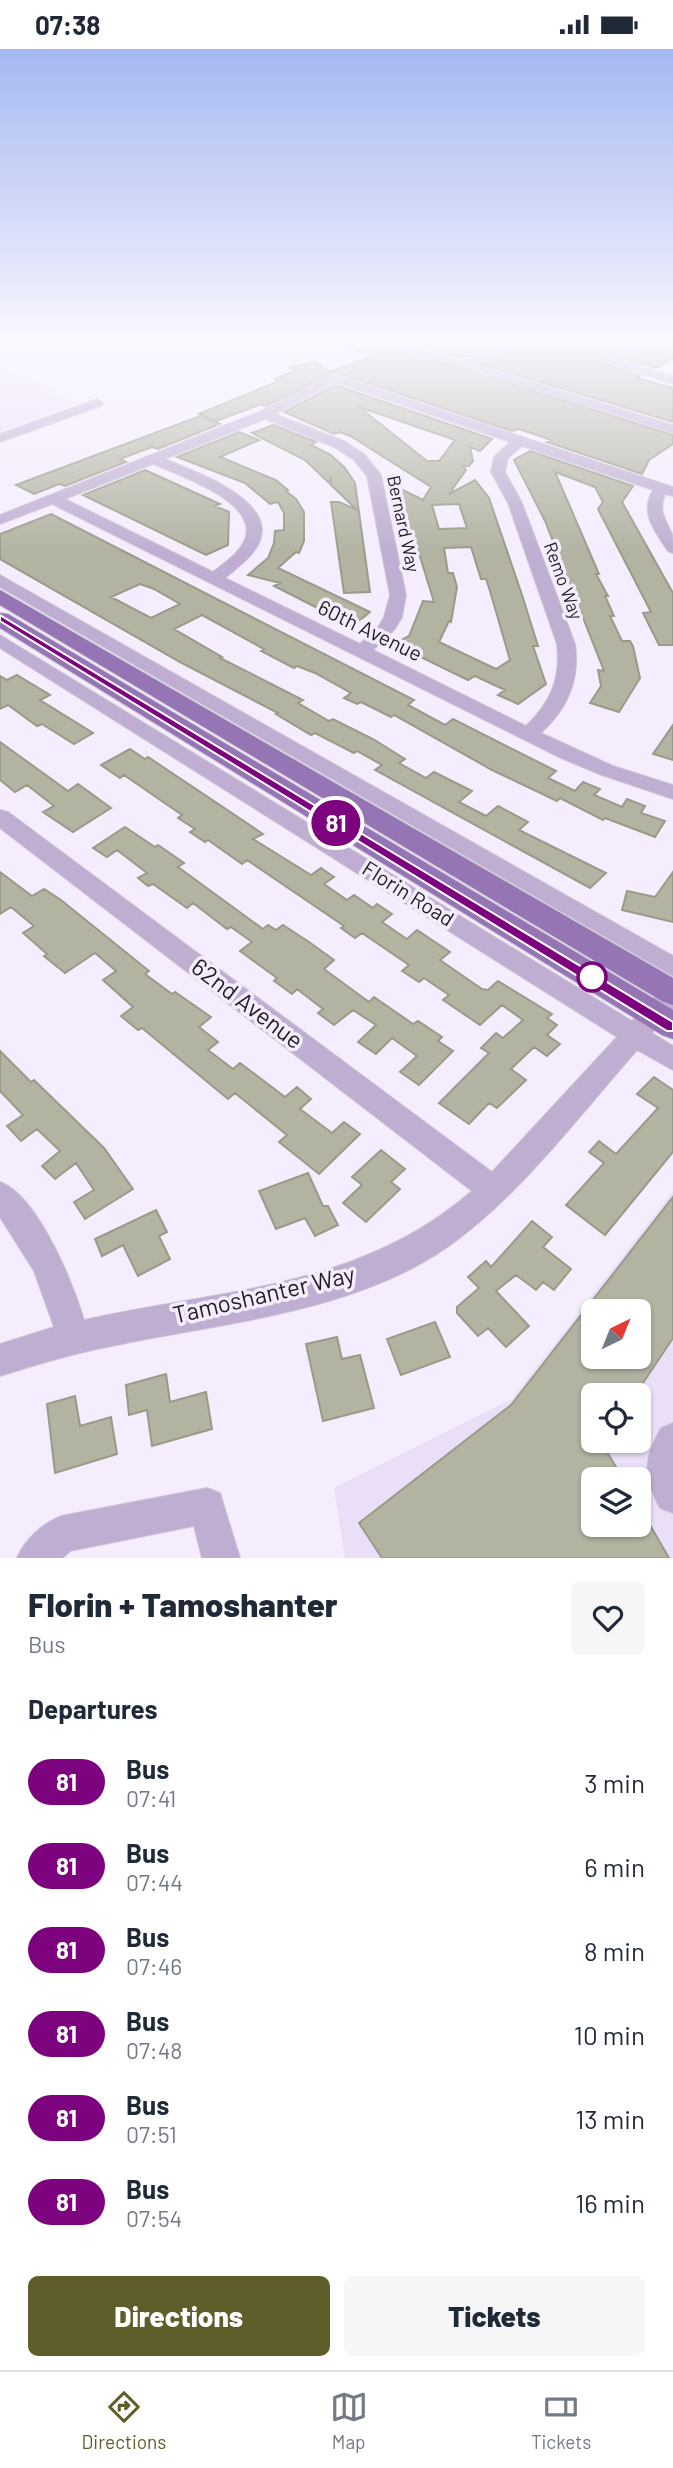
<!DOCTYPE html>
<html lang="en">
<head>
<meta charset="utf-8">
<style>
	:root { --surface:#fff; --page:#f6f6f7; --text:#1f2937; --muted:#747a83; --line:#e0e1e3; --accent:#5f5e2b }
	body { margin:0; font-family:Barlow,sans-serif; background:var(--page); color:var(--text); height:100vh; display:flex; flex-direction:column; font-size:26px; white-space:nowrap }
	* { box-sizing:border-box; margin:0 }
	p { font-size:23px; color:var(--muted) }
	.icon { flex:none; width:38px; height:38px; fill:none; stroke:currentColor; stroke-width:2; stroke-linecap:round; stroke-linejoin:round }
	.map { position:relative; height:1509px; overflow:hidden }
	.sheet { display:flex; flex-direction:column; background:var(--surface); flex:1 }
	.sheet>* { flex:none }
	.badge { padding:0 14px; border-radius:23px; font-size:24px; line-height:46px }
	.needle { width:46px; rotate:43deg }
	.tools { position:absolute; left:581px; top:1250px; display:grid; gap:14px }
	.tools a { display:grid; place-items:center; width:70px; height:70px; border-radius:10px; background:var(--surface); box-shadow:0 2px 5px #0004; font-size:35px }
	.map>.badge { position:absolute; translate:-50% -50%; box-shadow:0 0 0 4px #fff }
	h2 { padding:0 28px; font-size:26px; line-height:63px }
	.round { display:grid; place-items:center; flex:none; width:74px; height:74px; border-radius:10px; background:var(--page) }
	.summary { display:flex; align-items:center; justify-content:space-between; height:119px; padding:0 28px }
	h1 { font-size:33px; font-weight:800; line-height:52px }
	.cta { display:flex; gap:14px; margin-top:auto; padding:14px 28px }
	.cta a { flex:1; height:80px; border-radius:10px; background:var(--accent); color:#fff; font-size:28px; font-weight:800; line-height:80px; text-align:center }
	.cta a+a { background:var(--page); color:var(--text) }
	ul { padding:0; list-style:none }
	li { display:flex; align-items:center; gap:21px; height:84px; padding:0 28px }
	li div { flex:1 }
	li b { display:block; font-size:26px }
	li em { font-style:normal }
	li .badge { min-width:77px; font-weight:700; text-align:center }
	.status { display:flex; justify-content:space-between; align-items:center; height:49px; padding:0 35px; background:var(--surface); direction:ltr }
	.status svg { height:19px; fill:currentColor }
	.tabs { display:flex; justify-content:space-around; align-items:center; height:98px; border-top:2px solid var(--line); background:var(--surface); font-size:19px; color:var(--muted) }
	.tabs a { display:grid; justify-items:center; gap:4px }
	.tabs .on { color:var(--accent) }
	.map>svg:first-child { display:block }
	.built { fill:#ebdff8; fill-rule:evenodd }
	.building { fill:#b2b3a1; stroke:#9a9a89; stroke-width:2; fill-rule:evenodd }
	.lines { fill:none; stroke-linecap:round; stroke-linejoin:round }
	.minor-casing { stroke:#cfc8d7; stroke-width:2 }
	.major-casing { stroke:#cfc8d7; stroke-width:2 }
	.minor { fill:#bfaed1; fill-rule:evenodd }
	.major { fill:#9575b3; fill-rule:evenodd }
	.line { fill:#7c027e; stroke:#fff; stroke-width:2 }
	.stop-dot { fill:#fff; stroke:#7c027e; stroke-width:3.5 }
	.labels { text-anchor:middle; stroke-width:7; stroke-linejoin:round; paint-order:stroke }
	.far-street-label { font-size:18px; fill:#211e24; stroke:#f5edfe }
	.street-label { font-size:21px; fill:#211e24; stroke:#f5edfe }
	.near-street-label { font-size:24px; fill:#211e24; stroke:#f5edfe }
</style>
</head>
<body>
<div class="status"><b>07:38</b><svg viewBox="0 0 49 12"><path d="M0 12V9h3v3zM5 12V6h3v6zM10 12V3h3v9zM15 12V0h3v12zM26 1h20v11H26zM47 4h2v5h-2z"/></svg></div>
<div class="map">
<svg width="673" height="1509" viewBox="0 0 673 1509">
	<rect width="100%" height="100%" fill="#f5edfe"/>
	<path class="built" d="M 0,319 L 50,340 L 59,348 L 80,354 L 0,382 Z
		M 673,1142 L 673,1509 L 345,1509 L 334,1439 L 512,1350 ZM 593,1262 L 639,1262 L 639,1307 L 593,1307 ZM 593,1346 L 639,1346 L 639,1391 L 593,1391 ZM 593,1430 L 639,1430 L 639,1475 L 593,1475 Z"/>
	<path class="building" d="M 340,293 L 380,293 L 673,386 L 673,395 L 649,411 L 642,425 L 547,393 L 551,391 L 519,380 L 512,382 L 335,323 L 266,357 L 261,355 L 217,372 L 199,365 L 279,332 L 275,330 L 295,322 L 289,318 L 316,313 L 329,323 L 370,308 Z
		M 402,293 L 506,293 L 471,307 L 458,308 Z
		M 525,293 L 635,293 L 600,310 L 599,313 L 640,327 L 637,329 L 673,339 L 673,373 L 481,315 Z
		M 657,293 L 673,293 L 673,310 L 656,319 L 625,310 Z
		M 335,336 L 492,390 L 480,402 L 470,398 L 473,412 L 469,417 L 463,417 L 466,421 L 449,445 L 475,431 L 489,449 L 522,546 L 538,597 L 533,597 L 546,635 L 518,655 L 498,646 L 505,641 L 475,627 L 468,631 L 394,595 L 409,587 L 423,552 L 434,553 L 414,488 L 409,488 L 399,439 L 423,451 L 431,438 L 352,388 L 340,383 L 334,385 L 284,363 ZM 359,358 L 455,391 L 439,412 L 427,412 ZM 459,455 L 467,479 L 439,480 L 432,456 ZM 471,498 L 481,530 L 486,530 L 490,542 L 510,611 L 496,620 L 439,593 L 449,572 L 451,573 L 457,538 L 453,524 L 448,524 L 444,499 Z
		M 200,367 L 220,375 L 158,400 L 152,398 L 120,410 L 126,413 L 65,437 L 59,435 L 34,445 L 16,436 Z
		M 273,376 L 316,393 L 311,396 L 331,406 L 345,419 L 355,434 L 370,543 L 344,544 L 331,453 L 339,453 L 357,461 L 331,436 L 331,427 L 329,434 L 305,411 L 252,384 Z
		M 239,383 L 259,391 L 220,408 L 276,431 L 288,441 L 286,442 L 296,450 L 304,463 L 304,492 L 299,504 L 296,503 L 278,519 L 370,563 L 364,568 L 351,576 L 274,537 L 280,534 L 248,526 L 268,509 L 274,494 L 275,482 L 284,481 L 284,464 L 278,453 L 270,455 L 245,434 L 177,408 Z
		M 530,402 L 633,437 L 622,453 L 673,544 L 673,596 L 659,596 L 643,564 L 651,563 L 598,460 L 603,453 L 595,438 L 555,423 L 599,525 L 596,525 L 608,547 L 605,547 L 614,567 L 610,567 L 622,592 L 630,592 L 633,597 L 640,629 L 619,663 L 590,654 L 601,637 L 598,621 L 604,622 L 545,472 L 514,411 Z
		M 145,421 L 220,455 L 215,457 L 229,463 L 228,496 L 206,506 L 83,446 Z
		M 51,465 L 414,651 L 408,656 L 445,676 L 453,670 L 556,722 L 548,729 L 575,742 L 583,733 L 600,740 L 594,746 L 622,758 L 627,750 L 645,757 L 641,764 L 665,772 L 655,788 L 605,769 L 603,771 L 560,749 L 557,752 L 492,721 L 394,666 L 391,668 L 361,653 L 357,655 L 344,649 L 351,644 L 315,624 L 297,617 L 294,619 L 261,602 L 264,600 L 202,566 L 174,580 L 222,608 L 220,609 L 303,651 L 298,654 L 329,672 L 333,670 L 373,690 L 405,710 L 399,714 L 426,729 L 434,723 L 472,742 L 459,753 L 486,767 L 498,757 L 528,773 L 519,781 L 606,824 L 590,839 L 375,721 L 382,716 L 357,702 L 354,704 L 315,684 L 311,686 L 276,665 L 278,664 L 180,613 L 0,510 L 0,485 ZM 140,535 L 154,540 L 180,555 L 151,569 L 111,548 Z
		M 17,626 L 50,646 L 40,651 L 93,684 L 74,695 L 42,675 L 37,677 L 8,656 L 0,660 L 0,627 L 7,631 Z
		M 673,676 L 673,711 L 653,705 Z
		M 0,693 L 68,742 L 78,735 L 111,759 L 73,783 L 43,763 L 54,757 L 27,736 L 15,743 L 0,731 Z
		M 130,700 L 145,710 L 148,708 L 263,785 L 253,790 L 311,826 L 321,819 L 334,828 L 324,835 L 347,851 L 354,846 L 373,859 L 377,855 L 392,865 L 382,873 L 407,890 L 417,881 L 450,903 L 440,911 L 482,940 L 488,941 L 498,932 L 552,965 L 547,969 L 557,976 L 547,986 L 560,995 L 547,1007 L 534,998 L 511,1020 L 526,1031 L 497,1059 L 489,1054 L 469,1075 L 439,1054 L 489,1004 L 481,999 L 496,984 L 503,989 L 523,971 L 502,956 L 480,976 L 443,951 L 449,946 L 424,929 L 419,933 L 402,922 L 409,916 L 362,884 L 355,889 L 341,879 L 344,877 L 247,811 L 242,815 L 208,791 L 205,793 L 190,783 L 195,780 L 178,769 L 182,766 L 124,726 L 120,729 L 101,716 Z
		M 125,778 L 155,798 L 158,796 L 184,814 L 178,818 L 263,880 L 268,876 L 276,881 L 283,876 L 309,893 L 334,911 L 324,920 L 369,953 L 374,948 L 413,975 L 418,972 L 442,988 L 438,992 L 453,1002 L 419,1036 L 400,1023 L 417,1007 L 392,989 L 376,1005 L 358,993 L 376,976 L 353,961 L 334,976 L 318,964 L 323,960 L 297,940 L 292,945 L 274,932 L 277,929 L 240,902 L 252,893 L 231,878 L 227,880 L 193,854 L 187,859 L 153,835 L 148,837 L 138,829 L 147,824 L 117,801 L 107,808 L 93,799 Z
		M 0,823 L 32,847 L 44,840 L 61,851 L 149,922 L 145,925 L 172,945 L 175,943 L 211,968 L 199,978 L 218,993 L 208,1001 L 233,1020 L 240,1014 L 285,1048 L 297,1038 L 311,1050 L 300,1060 L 332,1084 L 344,1073 L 360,1085 L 319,1125 L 279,1093 L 287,1086 L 235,1044 L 228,1050 L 142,979 L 138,981 L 121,967 L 133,958 L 103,931 L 116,922 L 95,904 L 65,924 L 44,907 L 47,905 L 23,884 L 34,877 L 11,858 L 0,865 Z
		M 673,823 L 673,873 L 622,861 L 627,842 L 655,848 Z
		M 0,1002 L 31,1033 L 34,1031 L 104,1099 L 133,1140 L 85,1170 L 74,1153 L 94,1141 L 76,1114 L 55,1130 L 42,1117 L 60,1102 L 37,1080 L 21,1092 L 7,1077 L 23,1066 L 0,1042 Z
		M 654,1028 L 673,1041 L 673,1103 L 605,1186 L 566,1156 L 604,1114 L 589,1103 L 599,1092 L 616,1105 L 658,1059 L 637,1045 Z
		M 381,1101 L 405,1120 L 391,1133 L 400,1140 L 366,1173 L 343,1154 L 362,1136 L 352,1128 Z
		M 308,1124 L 323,1157 L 328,1157 L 338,1176 L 315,1187 L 305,1169 L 276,1180 L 259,1142 Z
		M 673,1148 L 673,1289 L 635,1346 L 593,1346 L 593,1391 L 600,1391 L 623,1430 L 593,1430 L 593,1475 L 639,1475 L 639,1457 L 669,1509 L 382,1509 L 359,1474 L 511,1356 ZM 593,1262 L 639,1262 L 639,1307 L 593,1307 Z
		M 156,1161 L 167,1183 L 159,1187 L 170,1210 L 138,1227 L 123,1196 L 102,1207 L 95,1190 Z
		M 532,1172 L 552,1188 L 543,1198 L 571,1220 L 554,1241 L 543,1233 L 536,1241 L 516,1226 L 496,1242 L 529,1277 L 506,1298 L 488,1279 L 478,1287 L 457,1264 L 457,1258 L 479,1239 L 468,1228 L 486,1212 L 491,1218 Z
		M 435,1273 L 450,1308 L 401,1326 L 387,1290 Z
		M 337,1288 L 342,1310 L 360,1306 L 374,1359 L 323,1372 L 306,1295 Z
		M 166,1325 L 170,1353 L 206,1343 L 212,1380 L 152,1397 L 147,1361 L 129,1366 L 126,1336 Z
		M 75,1347 L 80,1377 L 111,1368 L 117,1405 L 55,1424 L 47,1355 Z"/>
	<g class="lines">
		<defs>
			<path id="minor" d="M 383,293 C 408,292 450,314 464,311 C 485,307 500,293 522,293 L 474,315 L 673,376 L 673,384 Z
				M 640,293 L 655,293 L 618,311 L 673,327 L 673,335 L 601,312 Z
				M 334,325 L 673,438 L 673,447 L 665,445 C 658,463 666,470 672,485 C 673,490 673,498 673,504 L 668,502 C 655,483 639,463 653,441 L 522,397 L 508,409 L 505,423 L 522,454 L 575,595 C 580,631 568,659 541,684 L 613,717 L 673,736 L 673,750 L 599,725 L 561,709 L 52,455 L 0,475 L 0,466 L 261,362 ZM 335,333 L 510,393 L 494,408 L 491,423 L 508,454 L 557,595 C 561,629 551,653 526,677 L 373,601 L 395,580 L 402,568 L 406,546 L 381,426 L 364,405 L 344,392 L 275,365 ZM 265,370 L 334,398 L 354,411 L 367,427 L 390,546 L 384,568 L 379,577 L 360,595 L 225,529 C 238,518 257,505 261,488 C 271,449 192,421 165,410 ZM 153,415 C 178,426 254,451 246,487 C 242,503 224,514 213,523 L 65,450 Z
				M 97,350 L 103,354 L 101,357 L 0,393 L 0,385 Z
				M 0,526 L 673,907 L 673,927 L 0,538 Z
				M 0,586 L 632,972 L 664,937 L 673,934 L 673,961 L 652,984 L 673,997 L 673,1021 L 637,1001 C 580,1066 517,1150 446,1199 C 350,1265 218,1274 107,1298 C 71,1305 35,1316 0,1327 L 0,1295 L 54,1278 L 34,1222 L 0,1168 L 0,1133 C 38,1147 73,1234 84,1271 C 223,1240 359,1240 472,1142 L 0,779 L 0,761 L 8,763 L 492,1123 L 617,988 L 0,599 Z
				M 673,1374 L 673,1464 L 660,1459 C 643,1426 643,1412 661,1379 Z
				M 207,1439 L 220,1444 L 240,1509 L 202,1509 L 194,1477 L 70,1502 L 63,1509 L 17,1509 C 25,1490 42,1475 61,1467 Z"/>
			<path id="major" d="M 0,541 L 673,929 L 673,956 L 662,952 L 0,556 Z
				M 0,564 L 8,565 L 673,961 L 673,990 L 662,986 L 0,579 Z"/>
		</defs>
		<use href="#minor" class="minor-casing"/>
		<use href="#major" class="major-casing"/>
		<use href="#minor" class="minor"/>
		<use href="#major" class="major"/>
	</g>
	<linearGradient id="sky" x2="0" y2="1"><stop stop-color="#a4b8f1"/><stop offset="0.58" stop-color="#faf7ff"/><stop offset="1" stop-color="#faf7ff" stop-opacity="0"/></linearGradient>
	<rect width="673" height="504" fill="url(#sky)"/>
	<path class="line" d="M 0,566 L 673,973 L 673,982 L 667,982 L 0,572 Z"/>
	<circle class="stop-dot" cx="592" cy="928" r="14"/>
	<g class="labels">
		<g class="far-street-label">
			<text transform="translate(403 475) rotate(78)" y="6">Bernard Way</text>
			<text transform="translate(563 532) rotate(70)" y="6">Remo Way</text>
		</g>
		<g class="street-label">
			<text transform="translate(370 582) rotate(26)" y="7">60th Avenue</text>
			<text transform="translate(408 845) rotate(32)" y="7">Florin Road</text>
		</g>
		<g class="near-street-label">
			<text transform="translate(247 955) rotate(37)" y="8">62nd Avenue</text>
			<text transform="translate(264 1246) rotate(-13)" y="8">Tamoshanter Way</text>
		</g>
	</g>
</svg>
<div class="tools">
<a><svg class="needle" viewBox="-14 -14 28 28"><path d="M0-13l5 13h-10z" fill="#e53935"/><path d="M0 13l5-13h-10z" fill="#747a83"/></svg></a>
<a><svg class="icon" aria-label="locate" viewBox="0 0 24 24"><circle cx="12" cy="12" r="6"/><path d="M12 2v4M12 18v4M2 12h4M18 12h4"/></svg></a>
<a><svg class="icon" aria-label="layers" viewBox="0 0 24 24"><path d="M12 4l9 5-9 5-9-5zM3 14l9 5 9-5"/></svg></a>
</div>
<b class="badge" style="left:336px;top:774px;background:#7c027e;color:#fff">81</b>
</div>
<section class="sheet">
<div class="summary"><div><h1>Florin + Tamoshanter</h1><p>Bus</p></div><a class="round"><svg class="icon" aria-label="heart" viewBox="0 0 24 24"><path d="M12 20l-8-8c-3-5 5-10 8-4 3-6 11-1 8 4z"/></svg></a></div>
<h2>Departures</h2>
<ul>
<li><span class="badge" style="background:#7c027e;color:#fff">81</span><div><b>Bus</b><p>07:41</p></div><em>3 min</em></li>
<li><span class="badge" style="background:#7c027e;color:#fff">81</span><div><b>Bus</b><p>07:44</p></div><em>6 min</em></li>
<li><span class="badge" style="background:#7c027e;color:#fff">81</span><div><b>Bus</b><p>07:46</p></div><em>8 min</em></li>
<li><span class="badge" style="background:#7c027e;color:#fff">81</span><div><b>Bus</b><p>07:48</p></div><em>10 min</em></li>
<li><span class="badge" style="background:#7c027e;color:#fff">81</span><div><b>Bus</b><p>07:51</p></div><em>13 min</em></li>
<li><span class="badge" style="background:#7c027e;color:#fff">81</span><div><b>Bus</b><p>07:54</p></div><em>16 min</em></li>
</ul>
<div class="cta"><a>Directions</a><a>Tickets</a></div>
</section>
<nav class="tabs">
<a class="on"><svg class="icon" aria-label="directions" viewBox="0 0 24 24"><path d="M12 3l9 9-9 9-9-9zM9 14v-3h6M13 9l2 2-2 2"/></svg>Directions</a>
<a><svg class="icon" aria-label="map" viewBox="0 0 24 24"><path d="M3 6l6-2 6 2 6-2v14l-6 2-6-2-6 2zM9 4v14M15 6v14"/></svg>Map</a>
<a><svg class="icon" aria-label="tickets" viewBox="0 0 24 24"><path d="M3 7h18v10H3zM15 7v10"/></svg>Tickets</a>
</nav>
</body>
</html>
